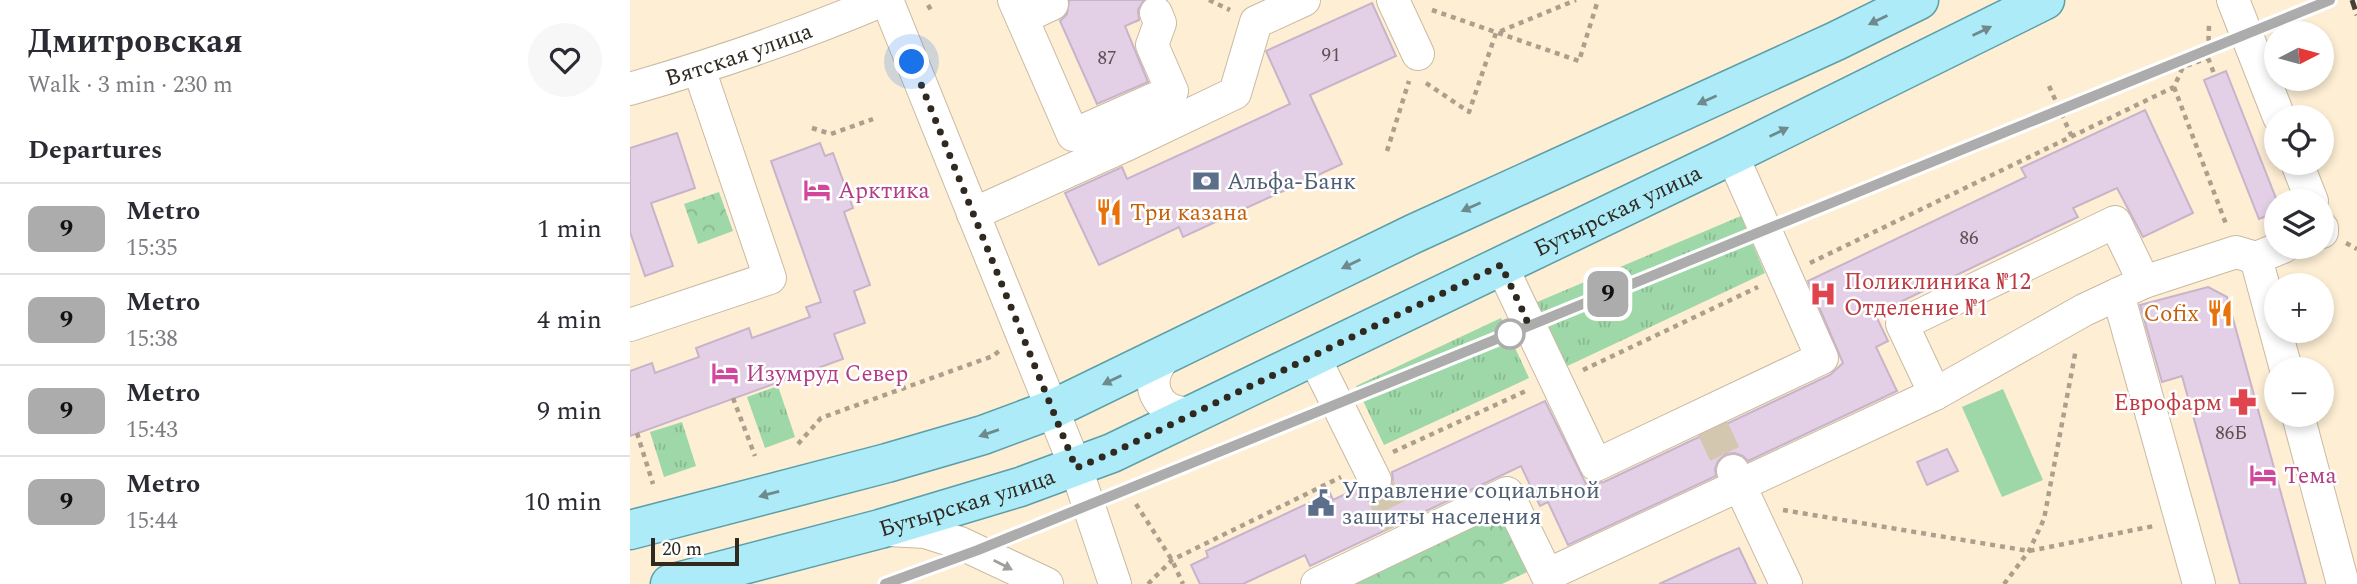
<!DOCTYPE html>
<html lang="en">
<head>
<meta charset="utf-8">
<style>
	:root { --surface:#fff; --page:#f7f7f7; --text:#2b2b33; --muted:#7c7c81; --line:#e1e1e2 }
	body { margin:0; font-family:Spectral,serif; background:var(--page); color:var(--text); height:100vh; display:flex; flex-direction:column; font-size:26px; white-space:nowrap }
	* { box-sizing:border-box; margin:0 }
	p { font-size:23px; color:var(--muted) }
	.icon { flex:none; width:38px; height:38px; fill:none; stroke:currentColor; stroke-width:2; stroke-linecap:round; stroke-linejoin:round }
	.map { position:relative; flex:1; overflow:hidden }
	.panel { display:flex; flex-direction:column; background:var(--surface); width:630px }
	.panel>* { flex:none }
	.badge { padding:0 14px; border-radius:10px; font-size:24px; line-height:46px }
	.needle { width:46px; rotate:84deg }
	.controls { position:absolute; left:1634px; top:21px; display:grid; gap:14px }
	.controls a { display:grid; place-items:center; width:70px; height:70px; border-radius:50%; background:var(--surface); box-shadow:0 4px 10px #0003; font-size:35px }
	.scale { position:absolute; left:21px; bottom:18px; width:88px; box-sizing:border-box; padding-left:7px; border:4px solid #2f2920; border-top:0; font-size:19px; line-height:24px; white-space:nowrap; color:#2f2920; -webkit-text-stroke:5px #fff; paint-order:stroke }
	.you { position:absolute; width:35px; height:35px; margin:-18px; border:5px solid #fff; border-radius:50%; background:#1a73e8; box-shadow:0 0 0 10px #1a73e833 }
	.map>.badge { position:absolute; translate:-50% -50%; box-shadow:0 0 0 4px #fff }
	h2 { padding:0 28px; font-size:26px; line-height:63px }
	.round { display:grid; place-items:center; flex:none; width:74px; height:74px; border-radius:37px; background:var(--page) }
	.overview { display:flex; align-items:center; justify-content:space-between; height:119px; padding:0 28px }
	h1 { font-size:33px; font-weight:700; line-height:52px }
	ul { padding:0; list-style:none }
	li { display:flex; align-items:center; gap:21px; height:91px; padding:0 28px; border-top:2px solid var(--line) }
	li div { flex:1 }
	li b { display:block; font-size:26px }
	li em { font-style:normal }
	li .badge { min-width:77px; font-weight:700; text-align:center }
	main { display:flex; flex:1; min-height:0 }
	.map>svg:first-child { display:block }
	.grass { fill:url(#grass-tufts) }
	.park { fill:url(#park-crowns) }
	.pitch { fill:#9ed7a8 }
	.building { fill:#e3cfe6; stroke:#c8b4ca; stroke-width:2 }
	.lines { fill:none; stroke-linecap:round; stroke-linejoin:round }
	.minor-tunnel { stroke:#d4c7b0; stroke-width:32; stroke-dasharray:32 16; stroke-linecap:butt }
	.minor-casing { stroke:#c9baa1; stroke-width:34 }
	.major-casing { stroke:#5c9ea8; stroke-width:41 }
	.path { stroke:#aca08d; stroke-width:4.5; stroke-dasharray:5 5; stroke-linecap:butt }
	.minor { stroke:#fff; stroke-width:32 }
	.major { stroke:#acebf7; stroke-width:38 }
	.rail { stroke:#474035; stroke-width:5; stroke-dasharray:10 5; stroke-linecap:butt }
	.oneway { fill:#6e8a8c }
	.oneway2 { fill:#a19f9b }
	.line-casing { stroke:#fff; stroke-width:16 }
	.line { stroke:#adacac; stroke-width:10 }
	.walk { stroke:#2f2920; stroke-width:7; stroke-dasharray:0 12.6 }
	.stop-dot { fill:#fff; stroke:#adacac; stroke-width:3.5 }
	.labels { text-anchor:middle; stroke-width:5; stroke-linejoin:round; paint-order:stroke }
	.number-label { font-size:19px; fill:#5c5252 }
	.street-label { font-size:23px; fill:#2f2920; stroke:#fff }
	.service-label { font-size:23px; fill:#4e5e75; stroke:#fff; text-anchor:start }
	.hotel-label { font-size:23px; fill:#b23c85; stroke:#fff; text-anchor:start }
	.food-label { font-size:23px; fill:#c56008; stroke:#fff; text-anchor:start }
	.health-label { font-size:23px; fill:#be3a42; stroke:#fff; text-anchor:start }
</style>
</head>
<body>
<main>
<section class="panel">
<div class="overview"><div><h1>Дмитровская</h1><p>Walk · 3 min · 230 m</p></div><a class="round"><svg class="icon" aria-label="heart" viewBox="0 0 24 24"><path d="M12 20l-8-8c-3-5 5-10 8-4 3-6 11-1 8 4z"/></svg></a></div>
<h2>Departures</h2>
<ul>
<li><span class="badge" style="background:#adacac;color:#111">9</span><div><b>Metro</b><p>15:35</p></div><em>1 min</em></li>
<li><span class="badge" style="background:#adacac;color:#111">9</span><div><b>Metro</b><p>15:38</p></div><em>4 min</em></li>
<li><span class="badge" style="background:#adacac;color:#111">9</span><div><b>Metro</b><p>15:43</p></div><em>9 min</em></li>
<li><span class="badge" style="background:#adacac;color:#111">9</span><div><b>Metro</b><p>15:44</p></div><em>10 min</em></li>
</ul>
</section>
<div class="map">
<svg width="1727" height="584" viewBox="0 0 1727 584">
	<defs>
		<pattern id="grass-tufts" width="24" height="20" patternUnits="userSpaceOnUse" patternTransform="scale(1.75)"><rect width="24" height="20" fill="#9ed7a8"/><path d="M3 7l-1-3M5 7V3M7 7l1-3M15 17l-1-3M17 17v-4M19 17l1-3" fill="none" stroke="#88b990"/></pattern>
		<pattern id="park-crowns" width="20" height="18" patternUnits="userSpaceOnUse" patternTransform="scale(1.75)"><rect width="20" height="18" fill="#9ed7a8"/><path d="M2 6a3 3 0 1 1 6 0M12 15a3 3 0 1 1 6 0" fill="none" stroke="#88b990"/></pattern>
	</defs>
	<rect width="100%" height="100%" fill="#fdeed4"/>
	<path class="grass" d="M 1111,216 L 1135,273 L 931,369 L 900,305 Z
		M 871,318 L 899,378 L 754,445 L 726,386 Z
		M 148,386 L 165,437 L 135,448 L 117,397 Z
		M 52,422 L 66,466 L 34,477 L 20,432 Z"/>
	<path class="park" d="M 89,192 L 103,231 L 68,244 L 54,204 Z
		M 871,512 L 899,571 L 872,584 L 723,584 Z"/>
	<path class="pitch" d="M 1373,389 L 1413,480 L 1372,497 L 1332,407 Z"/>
	<path class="building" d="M 439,0 L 514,0 L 508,10 L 509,20 L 495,26 L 518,82 L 467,104 L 430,21 L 437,14 Z
		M 742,3 L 766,56 L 680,95 L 712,164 L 553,237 L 549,227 L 469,265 L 435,193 L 492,167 L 497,179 L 660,104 L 636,51 Z
		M 1596,71 L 1647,201 L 1647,212 L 1629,219 L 1574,80 Z
		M 1515,110 L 1563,213 L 1513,237 L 1487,188 L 1443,208 L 1448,217 L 1245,314 L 1258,341 L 1246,347 L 1267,391 L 1118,461 L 1113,456 L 1105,453 L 1096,454 L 1088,461 L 1085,469 L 1086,476 L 938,545 L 918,502 L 910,506 L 891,466 L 680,566 L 675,555 L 613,584 L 570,584 L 561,565 L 578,557 L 576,551 L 700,493 L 703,500 L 728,488 L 735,496 L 745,498 L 753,497 L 761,490 L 763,480 L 762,472 L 915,401 L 956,484 L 974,482 L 1200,375 L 1213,363 L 1178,281 L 1396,177 L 1391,168 Z
		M 47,133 L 65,188 L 21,203 L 43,266 L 15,276 L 0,232 L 0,148 Z
		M 190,143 L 195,156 L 203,153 L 223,208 L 214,212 L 240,285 L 224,291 L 235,323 L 204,334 L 213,359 L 0,436 L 0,371 L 22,363 L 25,373 L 69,357 L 66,348 L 119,328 L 122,338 L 180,317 L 176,307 L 191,302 L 141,161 Z
		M 1578,287 L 1597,297 L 1676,584 L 1610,584 L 1552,376 L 1532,382 L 1510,305 Z
		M 1317,449 L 1328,471 L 1297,485 L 1287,462 Z
		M 1109,548 L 1126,584 L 1029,584 L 1086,558 Z"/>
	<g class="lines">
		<path class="minor-tunnel" d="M 1081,425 L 1103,471
			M 745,480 L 768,525"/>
		<defs>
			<g id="minor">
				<path d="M 257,0 L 446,468 L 485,584"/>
				<path d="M 384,0 L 443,135 L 542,91 L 522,45 L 530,23 L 526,13"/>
				<path d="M 763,0 L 788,54"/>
				<path d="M 1603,0 L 1649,117"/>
				<path d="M 392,18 L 422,4"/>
				<path id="s1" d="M 0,89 C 86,64 171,35 253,0"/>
				<path d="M 1667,163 L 1682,201"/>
				<path d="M 343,214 L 496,145 L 605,93 L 626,22 L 674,0"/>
				<path d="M 1692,228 L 1692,232"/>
				<path d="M 1626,258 L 1656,369"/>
				<path d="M 871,265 L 966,465 L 1192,358 L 1102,155"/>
				<path d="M 1488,294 L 1569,584"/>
				<path d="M 0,325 L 140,278 L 69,69"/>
				<path d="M 542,352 C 506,376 527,423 569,411"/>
				<path d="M 683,355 L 745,480"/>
				<path d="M 1305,394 L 1454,310 L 1514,282 L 1606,252 L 1626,258 L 1653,247"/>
				<path d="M 1668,415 L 1713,584"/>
				<path d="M 1103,471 L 1156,584"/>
				<path d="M 258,530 L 295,532 L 330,543 L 417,584"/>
				<path d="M 687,584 L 877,493 L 917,575 L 1305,394 L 1272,324 L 1485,222 L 1514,282"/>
			</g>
			<g id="major">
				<path d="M 0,530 L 257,463 L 353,435 L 423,409 L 783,234 L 1206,41 L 1289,0"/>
				<path id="s2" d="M 40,584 L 250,529 L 390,487 L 482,453 L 1102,155 L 1415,0"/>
			</g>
		</defs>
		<use href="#minor" class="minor-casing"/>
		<use href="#major" class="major-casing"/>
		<path class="path" d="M 579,0 L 600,10
			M 298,5 L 301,10
			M 802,10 L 949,61 L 968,0
			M 1578,58 L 1585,76
			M 796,83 L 839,112 L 866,33 L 946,0
			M 1419,86 L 1442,137
			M 1544,87 L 1596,224
			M 182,128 L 201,134 L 243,119
			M 757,151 L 779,81
			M 1716,243 L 1727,249
			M 1180,263 L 1544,87 L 1553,67 L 1578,58 L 1579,25
			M 953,370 L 1128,287
			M 103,398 L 125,456
			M 7,433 L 23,484
			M 168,444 L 191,418 L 363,356 L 369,351
			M 763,452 L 898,390
			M 506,504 L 542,560 L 553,584
			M 1153,510 L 1399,551 L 1524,526
			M 518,584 L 542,560 L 711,477
			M 1374,584 L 1399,551 L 1414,519 L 1446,349"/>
		<use href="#minor" class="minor"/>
		<use href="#major" class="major"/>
		<path class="rail" d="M 1722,0 L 1727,15"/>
	</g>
	<defs><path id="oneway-solid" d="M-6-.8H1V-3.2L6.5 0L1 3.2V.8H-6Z" transform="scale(1.75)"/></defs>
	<g class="oneway">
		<use href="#oneway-solid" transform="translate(1248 20) rotate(154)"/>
		<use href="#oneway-solid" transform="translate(1352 31) rotate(-26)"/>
		<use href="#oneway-solid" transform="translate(1077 100) rotate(156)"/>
		<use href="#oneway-solid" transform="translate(1149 132) rotate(-26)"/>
		<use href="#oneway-solid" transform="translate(841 207) rotate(156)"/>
		<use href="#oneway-solid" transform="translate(721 264) rotate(154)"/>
		<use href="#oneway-solid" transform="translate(482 380) rotate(154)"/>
		<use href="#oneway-solid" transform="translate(359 433) rotate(161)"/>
		<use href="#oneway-solid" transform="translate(139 494) rotate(165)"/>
	</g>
	<use class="oneway2" href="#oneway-solid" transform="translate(373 565) rotate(27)"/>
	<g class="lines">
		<defs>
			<path id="line" d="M 255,584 L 348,550 L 1700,0"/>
		</defs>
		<use href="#line" class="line-casing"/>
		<use href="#line" class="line"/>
		<path class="walk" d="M 282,62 L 446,468 L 482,453 L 871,265 L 897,320 L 880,334"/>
	</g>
	<defs>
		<symbol id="bank-bare" viewBox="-9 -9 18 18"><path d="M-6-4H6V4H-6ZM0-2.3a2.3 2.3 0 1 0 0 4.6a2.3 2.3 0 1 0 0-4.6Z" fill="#5c6f8a" stroke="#fff" stroke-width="2.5" paint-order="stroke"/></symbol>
		<symbol id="hotel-bare" viewBox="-9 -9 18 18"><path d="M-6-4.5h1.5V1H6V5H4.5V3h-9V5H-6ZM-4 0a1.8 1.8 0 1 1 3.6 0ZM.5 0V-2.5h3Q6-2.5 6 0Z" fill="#d1479c" stroke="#fff" stroke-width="2.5" paint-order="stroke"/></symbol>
		<symbol id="restaurant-bare" viewBox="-9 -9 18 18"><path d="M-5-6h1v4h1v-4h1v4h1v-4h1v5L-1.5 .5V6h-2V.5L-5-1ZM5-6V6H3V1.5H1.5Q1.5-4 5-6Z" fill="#e8710a" stroke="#fff" stroke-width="2.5" paint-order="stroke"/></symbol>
		<symbol id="hospital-bare" viewBox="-9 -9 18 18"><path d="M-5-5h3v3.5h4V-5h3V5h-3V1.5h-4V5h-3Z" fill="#e0444e" stroke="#fff" stroke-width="2.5" paint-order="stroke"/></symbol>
		<symbol id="pharmacy-bare" viewBox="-9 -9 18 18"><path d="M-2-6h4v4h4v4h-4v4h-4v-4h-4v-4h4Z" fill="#e0444e" stroke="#fff" stroke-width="2.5" paint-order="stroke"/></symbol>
		<symbol id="civic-bare" viewBox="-9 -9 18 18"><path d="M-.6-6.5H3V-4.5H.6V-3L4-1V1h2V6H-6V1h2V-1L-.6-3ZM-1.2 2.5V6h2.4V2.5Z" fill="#5c6f8a" stroke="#fff" stroke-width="2.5" paint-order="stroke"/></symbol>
	</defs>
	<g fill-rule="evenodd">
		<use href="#bank-bare" x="557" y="162" width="38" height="38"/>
		<use href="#hotel-bare" x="168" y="171" width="38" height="38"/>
		<use href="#restaurant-bare" x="460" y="193" width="38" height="38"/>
		<use href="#hospital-bare" x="1174" y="275" width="38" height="38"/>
		<use href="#restaurant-bare" x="1571" y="294" width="38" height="38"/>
		<use href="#hotel-bare" x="76" y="354" width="38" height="38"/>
		<use href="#pharmacy-bare" x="1594" y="383" width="38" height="38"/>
		<use href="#hotel-bare" x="1614" y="456" width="38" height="38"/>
		<use href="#civic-bare" x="672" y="484" width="38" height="38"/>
	</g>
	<circle class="stop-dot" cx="880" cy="334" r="14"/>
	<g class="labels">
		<g class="number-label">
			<text x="701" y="61">91</text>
			<text x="477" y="64">87</text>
			<text x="1339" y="244">86</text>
			<text x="1601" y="439">86Б</text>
		</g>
		<g class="street-label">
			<text dy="8" stroke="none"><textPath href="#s1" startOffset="114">Вятская улица</textPath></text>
			<text dy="8" stroke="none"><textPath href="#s2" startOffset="1022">Бутырская улица</textPath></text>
			<text dy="8" stroke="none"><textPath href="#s2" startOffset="308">Бутырская улица</textPath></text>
		</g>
		<g class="service-label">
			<text x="597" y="189">Альфа-Банк</text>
			<text x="712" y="498">Управление социальной<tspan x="712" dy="26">защиты населения</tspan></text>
		</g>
		<g class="hotel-label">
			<text x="208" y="198">Арктика</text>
			<text x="116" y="381">Изумруд Север</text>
			<text x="1654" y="483">Тема</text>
		</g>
		<g class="food-label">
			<text x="500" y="220">Три казана</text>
			<text x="1569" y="321" text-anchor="end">Cofix</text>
		</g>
		<g class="health-label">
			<text x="1214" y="289">Поликлиника №12<tspan x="1214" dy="26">Отделение №1</tspan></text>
			<text x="1592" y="410" text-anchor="end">Еврофарм</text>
		</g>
	</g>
</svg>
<div class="controls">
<a><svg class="needle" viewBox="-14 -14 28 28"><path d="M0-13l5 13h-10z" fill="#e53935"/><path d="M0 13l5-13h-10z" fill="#7c7c81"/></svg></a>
<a><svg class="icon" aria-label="locate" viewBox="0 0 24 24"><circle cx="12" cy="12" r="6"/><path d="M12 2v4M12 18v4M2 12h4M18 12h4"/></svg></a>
<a><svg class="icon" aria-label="layers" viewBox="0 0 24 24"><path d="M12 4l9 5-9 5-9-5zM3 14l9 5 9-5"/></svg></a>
<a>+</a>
<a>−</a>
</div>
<div class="scale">20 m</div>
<div class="you" style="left:282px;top:62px"></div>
<b class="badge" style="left:978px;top:294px;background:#adacac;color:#111">9</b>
</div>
</main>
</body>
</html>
